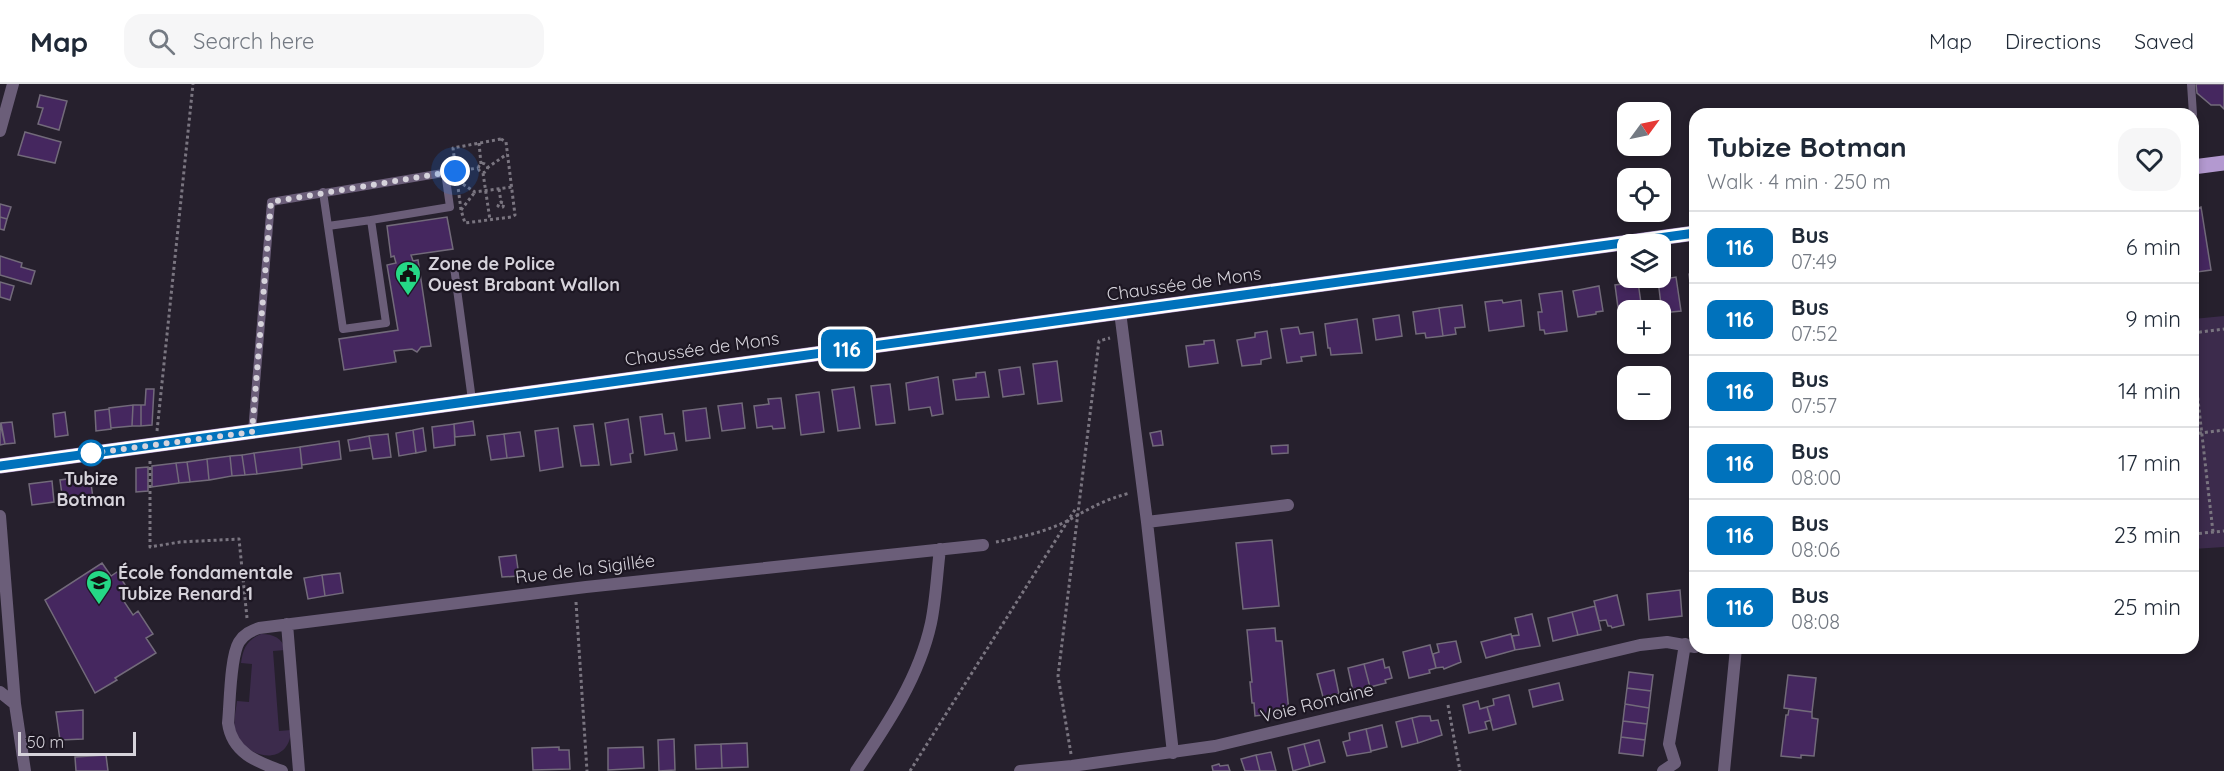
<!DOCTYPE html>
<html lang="en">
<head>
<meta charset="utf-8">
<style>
	:root { --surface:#fff; --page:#f6f6f7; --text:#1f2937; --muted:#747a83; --line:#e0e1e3 }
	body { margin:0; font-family:Quicksand,sans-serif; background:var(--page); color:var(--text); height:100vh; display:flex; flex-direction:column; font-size:22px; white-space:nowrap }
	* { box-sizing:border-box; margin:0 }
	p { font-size:20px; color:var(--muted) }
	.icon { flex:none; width:33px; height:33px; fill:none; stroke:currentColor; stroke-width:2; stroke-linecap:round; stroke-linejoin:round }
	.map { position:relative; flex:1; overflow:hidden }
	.side { position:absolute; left:1689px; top:24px; width:510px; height:546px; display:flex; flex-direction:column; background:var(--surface); border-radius:18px; box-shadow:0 3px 9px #0003 }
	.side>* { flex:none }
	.badge { padding:0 12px; border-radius:9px; font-size:21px; line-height:39px }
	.needle { width:39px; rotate:57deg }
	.buttons { position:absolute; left:1617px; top:18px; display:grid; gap:12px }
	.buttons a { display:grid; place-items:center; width:54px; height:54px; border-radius:12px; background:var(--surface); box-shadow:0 3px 9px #0003; font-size:30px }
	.scale { position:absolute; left:18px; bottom:15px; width:118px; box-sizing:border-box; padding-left:6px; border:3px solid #d6d3db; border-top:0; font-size:16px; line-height:21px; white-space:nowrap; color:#d6d3db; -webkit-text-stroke:4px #1d1723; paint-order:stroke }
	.you { position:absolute; width:30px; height:30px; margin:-15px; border:4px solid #fff; border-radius:50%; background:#1a73e8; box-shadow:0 0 0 9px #1a73e833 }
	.map>.badge { position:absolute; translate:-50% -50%; box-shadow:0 0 0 3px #fff }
	.round { display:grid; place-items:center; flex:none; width:63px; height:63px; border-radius:18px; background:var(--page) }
	.summary { display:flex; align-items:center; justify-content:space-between; height:102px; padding:0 18px }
	h1 { font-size:28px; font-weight:700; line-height:45px }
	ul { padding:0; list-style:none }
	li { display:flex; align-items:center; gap:18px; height:72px; padding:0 18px; border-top:2px solid var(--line) }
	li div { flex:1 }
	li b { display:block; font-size:22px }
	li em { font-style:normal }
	li .badge { min-width:66px; font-weight:700; text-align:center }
	header { display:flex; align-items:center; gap:36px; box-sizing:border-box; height:84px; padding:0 30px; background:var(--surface); border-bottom:2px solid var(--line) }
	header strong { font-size:28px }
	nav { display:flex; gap:33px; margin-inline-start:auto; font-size:21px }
	.search { width:420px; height:54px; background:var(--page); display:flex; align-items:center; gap:15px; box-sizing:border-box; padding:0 21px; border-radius:18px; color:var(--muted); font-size:22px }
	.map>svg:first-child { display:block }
	.green { fill:#3c2b4c }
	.building { fill:#45275f; stroke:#726a7a; stroke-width:1.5 }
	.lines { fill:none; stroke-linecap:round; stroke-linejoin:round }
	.path { stroke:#7a7580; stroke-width:3; stroke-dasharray:3 3; stroke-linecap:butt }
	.lane { stroke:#6b5e79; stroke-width:8 }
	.street { stroke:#6b5e79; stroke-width:12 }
	.primary { stroke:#b399d0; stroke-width:15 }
	.line-casing { stroke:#fff; stroke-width:14 }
	.line { stroke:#0072bc; stroke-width:9 }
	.walk { stroke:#d6d3db; stroke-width:6; stroke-dasharray:0 10.8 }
	.stop-dot { fill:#fff; stroke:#0072bc; stroke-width:3 }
	.labels { text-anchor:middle; stroke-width:4.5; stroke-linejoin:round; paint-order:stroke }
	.poi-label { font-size:18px; font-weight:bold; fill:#d6d3db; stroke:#1d1723; text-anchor:start }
	.street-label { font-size:18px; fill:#d6d3db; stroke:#1d1723 }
	.stop-label { font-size:18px; font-weight:bold; fill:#d6d3db; stroke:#1d1723 }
</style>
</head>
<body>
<header>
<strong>Map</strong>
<div class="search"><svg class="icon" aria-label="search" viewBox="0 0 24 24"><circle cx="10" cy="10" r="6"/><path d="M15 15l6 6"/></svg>Search here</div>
<nav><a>Map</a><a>Directions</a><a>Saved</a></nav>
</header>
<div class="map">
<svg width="2224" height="687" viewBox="0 0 2224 687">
	<rect width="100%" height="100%" fill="#26202d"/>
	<path class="green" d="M 2224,232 L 2224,463 L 2193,465 L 2193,235 Z
		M 261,550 C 273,550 283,554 285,566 L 273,567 L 279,647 L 291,646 C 290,684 243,676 235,645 C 233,637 236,626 237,617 L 249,618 L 252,580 L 241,579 C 243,564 247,556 261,550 Z"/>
	<path class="building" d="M 2196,0 L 2224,0 L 2224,25 L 2220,21 L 2211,21 L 2197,9 Z
		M 40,11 L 67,17 L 59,46 L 38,40 L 43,24 L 37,23 Z
		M 25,48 L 61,58 L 55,79 L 18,71 Z
		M 0,120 L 11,123 L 7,135 L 0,133 Z
		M 2201,123 L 2211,186 L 2197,188 L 2193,163 L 2193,126 Z
		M 0,133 L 7,135 L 4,146 L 0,145 Z
		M 447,133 L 453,165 L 411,171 L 413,177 L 418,176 L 431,262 L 421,263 L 417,268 L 412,265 L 394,267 L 396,278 L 344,286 L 339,255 L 398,246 L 387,181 L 396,179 L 394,172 L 391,173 L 387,142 Z
		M 0,172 L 22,179 L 21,183 L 35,187 L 31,200 L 0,191 Z
		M 1695,189 L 1695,231 L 1694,231 L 1689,190 Z
		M 1676,193 L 1681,227 L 1662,229 L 1658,196 Z
		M 0,198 L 14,202 L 10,216 L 0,213 Z
		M 1638,198 L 1642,226 L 1628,226 L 1628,245 L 1621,246 L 1615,201 Z
		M 1599,202 L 1603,227 L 1596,228 L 1596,230 L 1578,233 L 1573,207 Z
		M 1562,207 L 1567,247 L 1545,250 L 1544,246 L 1540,246 L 1538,228 L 1542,228 L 1539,210 Z
		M 1502,216 L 1503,219 L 1521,216 L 1524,242 L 1489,247 L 1485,218 Z
		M 1462,221 L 1465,243 L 1455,244 L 1456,250 L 1443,252 L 1439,224 Z
		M 1439,224 L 1443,252 L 1426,254 L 1425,249 L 1416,250 L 1413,228 Z
		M 1399,231 L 1402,252 L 1376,256 L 1373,235 Z
		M 1357,235 L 1362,269 L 1331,271 L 1330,264 L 1328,264 L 1325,240 Z
		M 1298,243 L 1300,250 L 1313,248 L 1316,271 L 1301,273 L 1302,277 L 1287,279 L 1281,245 Z
		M 1267,247 L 1271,274 L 1261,276 L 1261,280 L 1242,282 L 1237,256 L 1255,253 L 1255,249 Z
		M 1214,256 L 1218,279 L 1189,283 L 1186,262 L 1204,260 L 1204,257 Z
		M 1057,277 L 1062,317 L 1038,320 L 1033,280 Z
		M 1020,283 L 1024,310 L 1003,313 L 999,286 Z
		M 985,288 L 989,313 L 956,316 L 953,296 L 976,293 L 976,289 Z
		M 938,293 L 943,330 L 932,332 L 930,323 L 909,326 L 906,299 Z
		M 890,300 L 895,339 L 876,341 L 871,302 Z
		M 854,303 L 860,344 L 838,347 L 832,306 Z
		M 146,305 L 154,305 L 152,341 L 141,342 L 141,321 L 145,321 Z
		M 819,308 L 824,348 L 801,351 L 796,311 Z
		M 781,314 L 785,344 L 773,345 L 772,342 L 757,344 L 754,322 L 769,320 L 768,315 Z
		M 742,319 L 745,344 L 722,347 L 718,322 Z
		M 133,321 L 141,321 L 141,342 L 132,342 Z
		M 133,321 L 132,342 L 111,344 L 109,324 Z
		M 706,324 L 710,354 L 686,357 L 683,327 Z
		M 109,325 L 111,345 L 96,347 L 95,327 Z
		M 65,328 L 68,351 L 55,353 L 53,330 Z
		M 662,330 L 665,350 L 674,349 L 677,366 L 645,371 L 640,333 Z
		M 628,335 L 633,369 L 630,370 L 631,378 L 611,381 L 605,339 Z
		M 473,337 L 475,351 L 455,353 L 454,340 Z
		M 12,338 L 15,359 L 5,360 L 1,339 Z
		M 0,339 L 5,360 L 0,361 Z
		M 454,340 L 455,361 L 434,364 L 432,343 Z
		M 593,340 L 599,381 L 581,382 L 574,342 Z
		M 423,344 L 426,367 L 416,369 L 413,346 Z
		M 558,344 L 563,383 L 540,387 L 535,347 Z
		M 413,346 L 416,369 L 399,372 L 396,349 Z
		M 1161,347 L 1163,361 L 1153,362 L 1150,349 Z
		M 520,348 L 524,372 L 507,374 L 504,350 Z
		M 388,350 L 391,373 L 373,375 L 369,352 Z
		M 504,350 L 507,374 L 491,376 L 487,352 Z
		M 369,352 L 371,364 L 350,367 L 348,356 Z
		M 339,357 L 341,375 L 302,381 L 300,363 Z
		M 1288,361 L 1288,369 L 1272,370 L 1271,362 Z
		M 300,363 L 302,384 L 257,390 L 254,369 Z
		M 254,369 L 257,390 L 245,391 L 242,371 Z
		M 242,371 L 245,391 L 232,392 L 230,372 Z
		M 230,372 L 232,392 L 209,396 L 207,375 Z
		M 207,375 L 209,396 L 190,398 L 187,378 Z
		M 187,378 L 190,398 L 179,399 L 176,379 Z
		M 176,379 L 179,399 L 152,403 L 152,382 Z
		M 148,383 L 148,407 L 136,408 L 136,384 Z
		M 90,392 L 93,414 L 63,418 L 60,396 Z
		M 52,397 L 54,418 L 32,421 L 29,400 Z
		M 1272,456 L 1279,522 L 1243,525 L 1236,459 Z
		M 516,471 L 519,492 L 502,493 L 499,473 Z
		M 102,479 L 111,492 L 117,488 L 129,507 L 121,513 L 133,531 L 138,527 L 153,550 L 146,554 L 156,569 L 115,594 L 117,596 L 95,609 L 45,516 Z
		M 340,489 L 343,509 L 325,512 L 322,491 Z
		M 322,491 L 325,512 L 308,515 L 304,494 Z
		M 1680,506 L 1682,532 L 1649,536 L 1647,510 Z
		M 1617,511 L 1624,541 L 1612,544 L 1611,542 L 1608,542 L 1606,536 L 1599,537 L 1594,517 Z
		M 1595,522 L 1601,546 L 1578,551 L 1572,528 Z
		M 1572,528 L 1578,551 L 1553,557 L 1548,534 Z
		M 1532,530 L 1540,562 L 1515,566 L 1512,552 L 1519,551 L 1515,534 Z
		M 1275,544 L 1276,557 L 1282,557 L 1289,628 L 1255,632 L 1254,619 L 1252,619 L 1250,598 L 1252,598 L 1247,546 Z
		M 1511,550 L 1515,566 L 1486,574 L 1481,558 Z
		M 1456,557 L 1461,578 L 1444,585 L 1443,583 L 1436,584 L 1433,570 L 1439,568 L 1437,560 Z
		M 1430,561 L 1436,584 L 1429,586 L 1430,589 L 1409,594 L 1403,568 Z
		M 1383,575 L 1385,584 L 1389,583 L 1392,594 L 1385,596 L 1386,599 L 1370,603 L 1364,580 Z
		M 1364,580 L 1370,603 L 1353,607 L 1348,584 Z
		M 1334,586 L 1339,610 L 1323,613 L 1317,590 Z
		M 1629,588 L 1653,591 L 1651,607 L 1627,604 Z
		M 1788,591 L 1816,594 L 1812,628 L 1784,624 Z
		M 1559,599 L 1563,616 L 1533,623 L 1529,606 Z
		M 1627,604 L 1651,607 L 1649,624 L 1625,620 Z
		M 1509,611 L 1516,640 L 1493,646 L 1487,623 L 1494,621 L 1493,615 Z
		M 1478,617 L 1480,625 L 1487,623 L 1491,636 L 1485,638 L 1487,645 L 1469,649 L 1463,621 Z
		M 1625,620 L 1649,624 L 1647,640 L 1623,637 Z
		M 1789,625 L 1812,628 L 1812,634 L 1818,635 L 1814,672 L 1801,671 L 1801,674 L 1781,672 L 1786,631 L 1788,631 Z
		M 83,626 L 83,655 L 60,656 L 56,628 Z
		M 1420,632 L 1430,632 L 1431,637 L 1438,636 L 1442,651 L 1418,659 L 1412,634 Z
		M 1412,634 L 1418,659 L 1402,663 L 1396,638 Z
		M 1623,637 L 1647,640 L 1645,656 L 1621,653 Z
		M 1382,641 L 1387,663 L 1371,667 L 1366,645 Z
		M 1366,645 L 1371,668 L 1347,672 L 1343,658 L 1350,656 L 1349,649 Z
		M 1621,653 L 1645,656 L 1643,672 L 1619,669 Z
		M 674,655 L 675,686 L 659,687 L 658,656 Z
		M 1319,656 L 1325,678 L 1310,682 L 1304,660 Z
		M 747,659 L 748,683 L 722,684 L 721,660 Z
		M 721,660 L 722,684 L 696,685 L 695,661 Z
		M 1304,660 L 1310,682 L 1293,687 L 1288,664 Z
		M 559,663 L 559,666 L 569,666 L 570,685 L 533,686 L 532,664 Z
		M 643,663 L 644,684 L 608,686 L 608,664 Z
		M 1271,668 L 1276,687 L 1260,687 L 1256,671 Z
		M 106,671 L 108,687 L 76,687 L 75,673 Z
		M 1256,671 L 1260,687 L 1245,687 L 1241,675 Z
		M 1219,680 L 1220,682 L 1228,681 L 1230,687 L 1213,687 L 1212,682 Z"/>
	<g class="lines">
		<path class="path" d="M 501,55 L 506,58 L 515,131 L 511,133 L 465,139 L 461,126 L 453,64 Z
			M 479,59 L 481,80
			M478.5 84a4.5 4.5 0 1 1 9 0a4.5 4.5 0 1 1-9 0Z
			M 487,84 L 507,70
			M 465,86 L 478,84
			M 483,89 L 490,136
			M 458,97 L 475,108 L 512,103
			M 499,105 L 501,118
			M 500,118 L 504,119 L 503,123 L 498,122 Z
			M 461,126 L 475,108
			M 2193,249 L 2224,245
			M 2193,272 L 2213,448
			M 157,347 L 193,0
			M 2193,350 L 2224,346
			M 150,377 L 150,463 L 180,458 L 239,455 L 247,534
			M 2193,450 L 2224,447
			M 996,458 C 1018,454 1049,447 1069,436 C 1090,424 1106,415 1130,409
			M 576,518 L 587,687
			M 1448,621 L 1460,687
			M 1071,670 L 1058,592 L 1099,257 L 1110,254
			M 910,687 L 1076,424"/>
		<path class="lane" d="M 2191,0 L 2193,30
			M 2193,39 L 2195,83
			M 323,108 L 343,245 L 386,239 L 371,136 L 450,123 L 445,88
			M 328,142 L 371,136
			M 454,183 L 472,316
			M 252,348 L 271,118 L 455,87"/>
		<path class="street" d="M 0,47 L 13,0
			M 1120,228 L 1147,438 L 1173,669
			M 0,432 L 15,620 L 25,687
			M 1147,438 L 1288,421
			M 287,540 L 299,687
			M 0,608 L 15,620
			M 282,687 C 257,678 232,669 228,639 C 230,620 230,573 239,558 C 244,550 251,547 259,544 L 586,503 L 983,461
			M 856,687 C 887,641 919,594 931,539 C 936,515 937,489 940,465
			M 1020,687 L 1072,682 L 1215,662 L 1640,561 L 1667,558 L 1695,563
			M 1663,687 L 1675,679 L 1669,660 L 1685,560
			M 1724,687 L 1736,564"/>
		<path class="primary" d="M 2193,83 L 2224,79
			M 0,382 L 1695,149"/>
	</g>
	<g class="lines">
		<defs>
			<path id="line" d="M 0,382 L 1695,149"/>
		</defs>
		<use href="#line" class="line-casing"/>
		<use href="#line" class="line"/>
		<path class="walk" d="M 91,369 L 86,370 L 252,348 L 271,118 L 455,87"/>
	</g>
	<defs>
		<symbol id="civic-pin" viewBox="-11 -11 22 30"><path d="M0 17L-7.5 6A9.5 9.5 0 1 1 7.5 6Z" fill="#25d886" stroke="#1d1723"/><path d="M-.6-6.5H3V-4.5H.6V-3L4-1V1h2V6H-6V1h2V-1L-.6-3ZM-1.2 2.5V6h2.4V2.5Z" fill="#111"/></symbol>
		<symbol id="school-pin" viewBox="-11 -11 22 30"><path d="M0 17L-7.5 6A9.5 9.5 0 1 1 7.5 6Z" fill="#25d886" stroke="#1d1723"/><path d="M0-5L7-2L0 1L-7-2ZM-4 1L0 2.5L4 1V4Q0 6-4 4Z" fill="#111"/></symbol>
	</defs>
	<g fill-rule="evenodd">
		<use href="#civic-pin" x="393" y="175" width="30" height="40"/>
		<use href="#school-pin" x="84" y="484" width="30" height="40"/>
	</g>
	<circle class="stop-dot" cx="91" cy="369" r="12"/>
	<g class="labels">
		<g class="poi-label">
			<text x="428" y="186">Zone de Police<tspan x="428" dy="21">Ouest Brabant Wallon</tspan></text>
			<text x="118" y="495">École fondamentale<tspan x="118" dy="21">Tubize Renard 1</tspan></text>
		</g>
		<g class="street-label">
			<text transform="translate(1184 200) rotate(-8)" y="6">Chaussée de Mons</text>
			<text transform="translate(702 265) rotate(-8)" y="6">Chaussée de Mons</text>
			<text transform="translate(585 485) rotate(-7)" y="6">Rue de la Sigillée</text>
			<text transform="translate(1317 619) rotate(-14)" y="6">Voie Romaine</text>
		</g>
		<g class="stop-label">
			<text x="91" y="401">Tubize<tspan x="91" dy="21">Botman</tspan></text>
		</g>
	</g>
</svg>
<div class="buttons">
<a><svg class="needle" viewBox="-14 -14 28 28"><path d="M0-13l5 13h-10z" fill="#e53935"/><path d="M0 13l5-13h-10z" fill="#747a83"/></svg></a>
<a><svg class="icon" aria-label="locate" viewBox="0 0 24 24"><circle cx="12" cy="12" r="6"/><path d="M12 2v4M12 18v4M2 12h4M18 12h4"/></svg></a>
<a><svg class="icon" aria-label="layers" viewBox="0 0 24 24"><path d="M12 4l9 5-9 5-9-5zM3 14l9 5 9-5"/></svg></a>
<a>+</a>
<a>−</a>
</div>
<div class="scale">50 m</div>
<div class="you" style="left:455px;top:87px"></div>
<b class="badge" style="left:847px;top:265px;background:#0072bc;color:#fff">116</b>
<section class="side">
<div class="summary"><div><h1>Tubize Botman</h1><p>Walk · 4 min · 250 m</p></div><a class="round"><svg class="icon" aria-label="heart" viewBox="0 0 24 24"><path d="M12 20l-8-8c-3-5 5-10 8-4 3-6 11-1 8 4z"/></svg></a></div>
<ul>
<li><span class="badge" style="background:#0072bc;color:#fff">116</span><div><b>Bus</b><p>07:49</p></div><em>6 min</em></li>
<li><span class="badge" style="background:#0072bc;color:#fff">116</span><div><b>Bus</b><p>07:52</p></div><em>9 min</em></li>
<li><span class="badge" style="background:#0072bc;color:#fff">116</span><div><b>Bus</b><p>07:57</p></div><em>14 min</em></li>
<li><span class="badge" style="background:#0072bc;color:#fff">116</span><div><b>Bus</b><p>08:00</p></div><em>17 min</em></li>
<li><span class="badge" style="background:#0072bc;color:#fff">116</span><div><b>Bus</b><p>08:06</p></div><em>23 min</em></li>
<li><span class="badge" style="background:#0072bc;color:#fff">116</span><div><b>Bus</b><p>08:08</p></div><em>25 min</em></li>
</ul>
</section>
</div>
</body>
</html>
